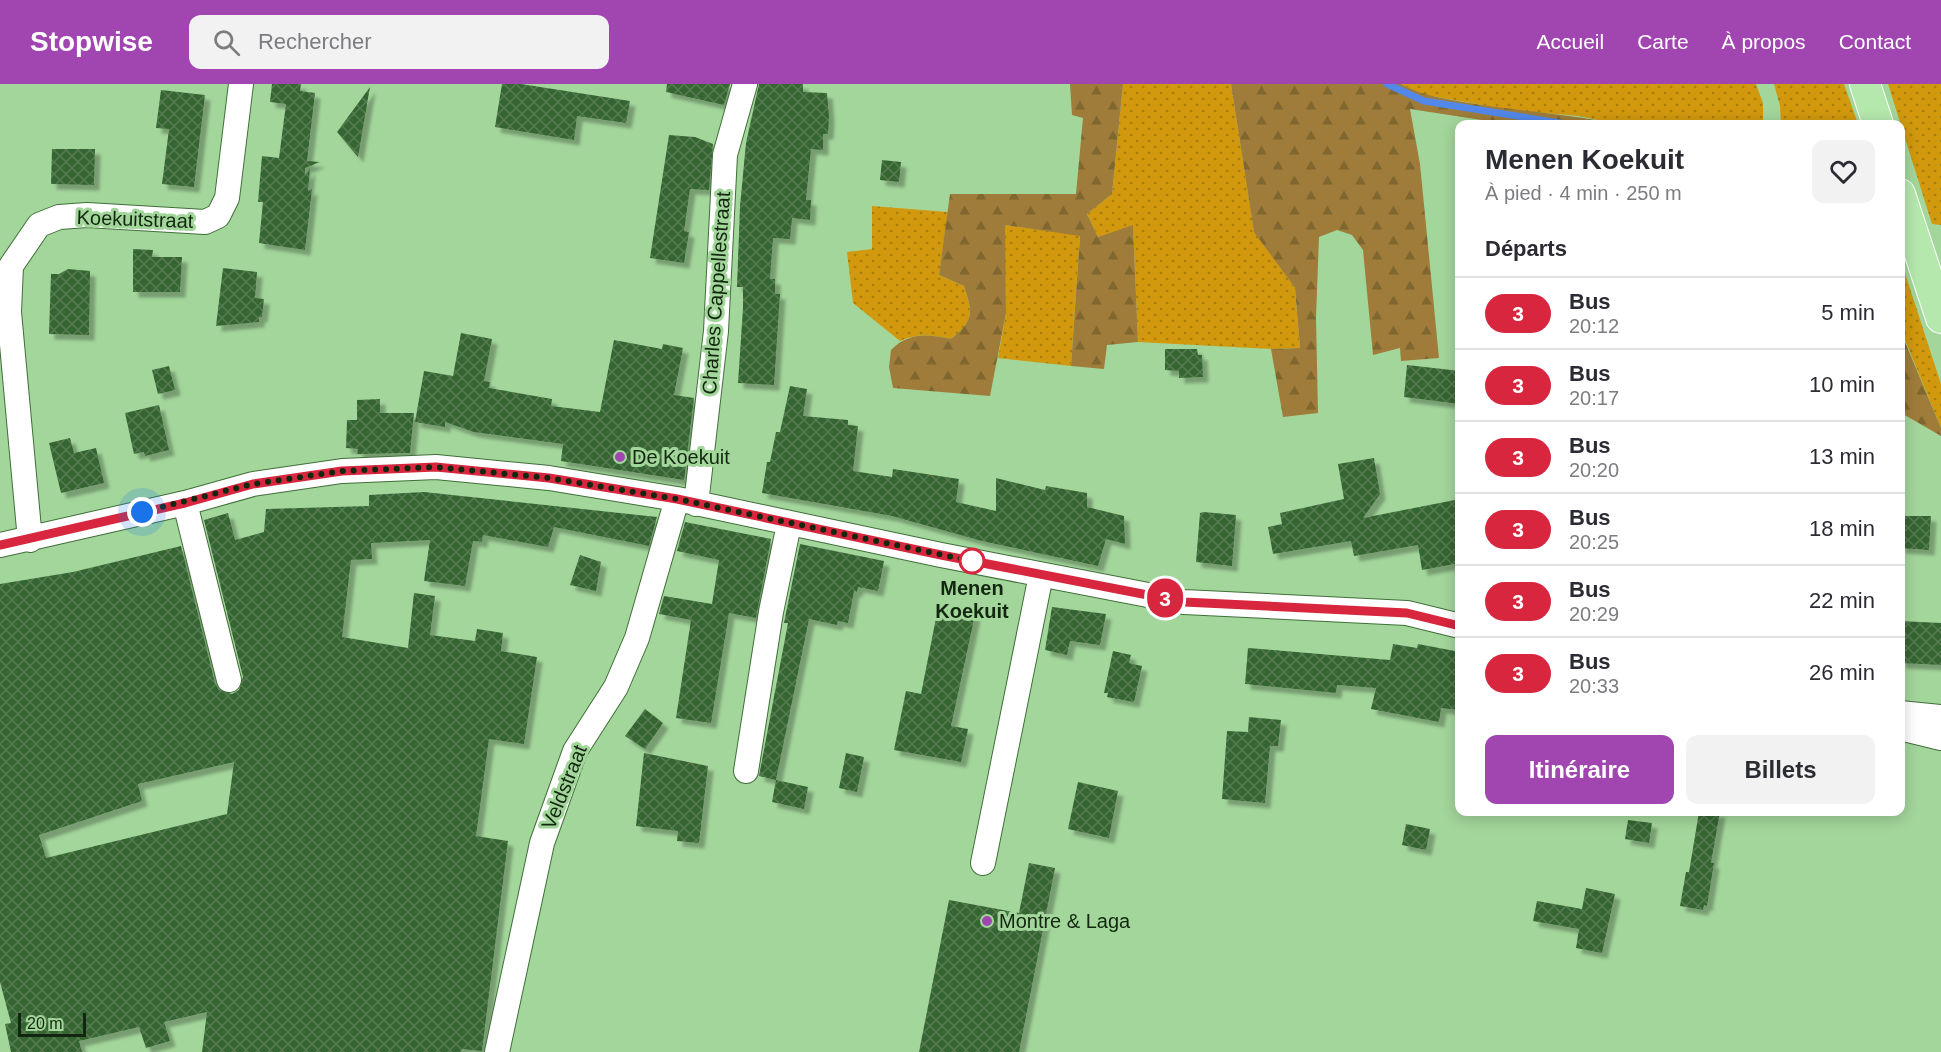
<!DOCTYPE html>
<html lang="fr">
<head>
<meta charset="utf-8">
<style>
	:root { --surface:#fff; --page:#f2f2f3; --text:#2b2b33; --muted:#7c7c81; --line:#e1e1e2; --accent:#a146b1 }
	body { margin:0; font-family:Helvetica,sans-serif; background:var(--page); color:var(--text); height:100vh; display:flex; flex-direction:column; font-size:22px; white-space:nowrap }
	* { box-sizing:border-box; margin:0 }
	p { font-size:20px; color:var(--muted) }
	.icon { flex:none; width:33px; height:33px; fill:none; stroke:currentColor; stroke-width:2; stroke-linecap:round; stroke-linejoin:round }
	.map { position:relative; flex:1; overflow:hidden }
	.details { position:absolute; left:1455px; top:36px; width:450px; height:696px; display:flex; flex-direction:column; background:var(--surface); border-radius:12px; box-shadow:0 3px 15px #0003 }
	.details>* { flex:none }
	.badge { padding:0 12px; border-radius:20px; font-size:21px; line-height:39px }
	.scale { position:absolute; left:18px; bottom:15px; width:68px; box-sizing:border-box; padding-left:6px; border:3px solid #132710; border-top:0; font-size:16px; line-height:21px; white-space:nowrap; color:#132710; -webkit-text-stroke:4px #a3d69b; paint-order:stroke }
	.you { position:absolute; width:30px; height:30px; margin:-15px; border:4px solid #fff; border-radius:50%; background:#1a73e8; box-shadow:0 0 0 9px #1a73e833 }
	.map>.badge { position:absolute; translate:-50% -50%; box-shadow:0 0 0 3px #fff }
	h2 { padding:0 30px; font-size:22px; line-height:54px }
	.round { display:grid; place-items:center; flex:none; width:63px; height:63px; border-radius:12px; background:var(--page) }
	.summary { display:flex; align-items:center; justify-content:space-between; height:102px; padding:0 30px }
	h1 { font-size:28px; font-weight:700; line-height:45px }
	.primary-button { display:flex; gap:12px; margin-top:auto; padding:12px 30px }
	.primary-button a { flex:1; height:69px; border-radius:12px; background:var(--accent); color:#fff; font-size:24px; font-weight:700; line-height:69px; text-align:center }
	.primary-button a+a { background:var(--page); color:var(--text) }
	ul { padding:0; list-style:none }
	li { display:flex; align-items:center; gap:18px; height:72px; padding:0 30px; border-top:2px solid var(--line) }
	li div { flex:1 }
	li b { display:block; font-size:22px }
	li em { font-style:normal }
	li .badge { min-width:66px; font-weight:700; text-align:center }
	header { display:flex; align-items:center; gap:36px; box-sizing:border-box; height:84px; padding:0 30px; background:var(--accent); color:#fff }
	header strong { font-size:28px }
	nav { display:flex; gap:33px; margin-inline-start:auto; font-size:21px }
	.search { width:420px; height:54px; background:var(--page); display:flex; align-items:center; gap:15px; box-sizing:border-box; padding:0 21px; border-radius:12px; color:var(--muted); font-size:22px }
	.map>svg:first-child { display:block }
	.grass { fill:url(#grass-dots) }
	.forest { fill:url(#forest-firs) }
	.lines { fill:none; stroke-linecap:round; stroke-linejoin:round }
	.stream { stroke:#5288ea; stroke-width:7 }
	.building { fill:url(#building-cross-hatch); fill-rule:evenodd; filter:url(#shadow) }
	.minor-casing { stroke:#406f39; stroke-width:26 }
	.major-casing { stroke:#fff; stroke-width:32 }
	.minor { stroke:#fff; stroke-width:24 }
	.major { stroke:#b5e8ad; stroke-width:30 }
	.line-casing { stroke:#fff; stroke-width:14 }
	.line { stroke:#d7263d; stroke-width:9 }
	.walk { stroke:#132710; stroke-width:6; stroke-dasharray:0 10.8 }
	.poi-dot { fill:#a146b1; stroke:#a3d69b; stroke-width:2 }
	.stop-dot { fill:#fff; stroke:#d7263d; stroke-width:3 }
	.labels { text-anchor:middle; stroke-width:6; stroke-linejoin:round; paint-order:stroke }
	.street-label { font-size:20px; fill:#132710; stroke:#a3d69b }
	.poi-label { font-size:20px; fill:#132710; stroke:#a3d69b; text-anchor:start }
	.stop-label { font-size:20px; font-weight:bold; fill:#132710; stroke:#a3d69b }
</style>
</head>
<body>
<header>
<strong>Stopwise</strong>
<div class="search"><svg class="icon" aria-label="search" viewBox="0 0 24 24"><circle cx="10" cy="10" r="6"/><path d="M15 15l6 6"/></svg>Rechercher</div>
<nav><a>Accueil</a><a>Carte</a><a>À propos</a><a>Contact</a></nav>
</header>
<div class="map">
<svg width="1941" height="968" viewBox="0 0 1941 968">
	<defs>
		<pattern id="grass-dots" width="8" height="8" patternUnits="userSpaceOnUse" patternTransform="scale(1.5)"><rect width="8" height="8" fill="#d2990e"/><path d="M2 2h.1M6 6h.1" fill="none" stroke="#a97d0c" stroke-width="1.8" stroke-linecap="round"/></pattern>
		<pattern id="forest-firs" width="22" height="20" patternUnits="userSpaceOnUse" patternTransform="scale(1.5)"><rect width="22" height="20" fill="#9f7c39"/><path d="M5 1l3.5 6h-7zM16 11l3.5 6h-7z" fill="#80662f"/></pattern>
		<pattern id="building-cross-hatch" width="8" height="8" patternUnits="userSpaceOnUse" patternTransform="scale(1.5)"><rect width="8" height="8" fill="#366530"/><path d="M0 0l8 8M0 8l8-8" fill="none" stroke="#567b52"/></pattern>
		<filter id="shadow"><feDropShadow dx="5.5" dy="5.5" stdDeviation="1.5" flood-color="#0004"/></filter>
	</defs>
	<rect width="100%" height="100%" fill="#a3d69b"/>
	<path class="grass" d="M 1123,0 L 1231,0 L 1254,147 L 1295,204 L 1300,264 L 1271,265 L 1138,258 L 1133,142 L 1098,153 L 1087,130 L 1112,110 Z
		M 1401,0 L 1756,0 L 1763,19 L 1763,40 L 1616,40 L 1579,32 L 1510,26 L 1420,10 Z
		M 1774,0 L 1844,0 L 1858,40 L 1781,40 L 1780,22 Z
		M 1888,0 L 1941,0 L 1941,141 L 1932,140 Z
		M 872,122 L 948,128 L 939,191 L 964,202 C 973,229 974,236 951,255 C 932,251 918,249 900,257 L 853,219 L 847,168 L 872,165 Z
		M 1004,141 L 1080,151 L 1071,282 L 998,274 L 1006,229 Z
		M 1900,174 L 1941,300 L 1941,344 L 1901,246 Z"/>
	<path class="forest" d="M 1070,0 L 1123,0 L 1112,110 L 1087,130 L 1098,153 L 1133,141 L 1138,258 L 1107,261 L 1104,285 L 1071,282 L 1080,152 L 1005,141 L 1006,229 L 990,312 L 893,304 L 889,283 L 891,266 C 909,248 927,250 951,255 C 974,236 973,229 964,202 L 939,191 L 950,110 L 1076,110 L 1083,34 L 1072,31 Z
		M 1231,0 L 1401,0 C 1421,11 1441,14 1463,18 C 1514,27 1566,29 1616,40 L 1508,40 L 1410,25 L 1420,80 L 1439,274 L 1401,277 L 1400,264 L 1373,271 L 1363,166 L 1352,151 L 1337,146 L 1319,153 L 1316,234 L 1318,329 L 1283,333 L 1271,265 L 1300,264 L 1295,204 L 1254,148 Z
		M 1900,246 L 1941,344 L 1941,352 L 1903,330 L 1900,317 Z"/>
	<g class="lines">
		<path class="stream" d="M 1387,0 L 1424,17 L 1566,40"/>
	</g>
	<path class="building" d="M 272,0 L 301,0 L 300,7 L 315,9 L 307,77 L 320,78 L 305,84 L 305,91 L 310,84 L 308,107 L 312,105 L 305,166 L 259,159 L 263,118 L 258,118 L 262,72 L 279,74 L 286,20 L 270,18 Z
		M 502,0 L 521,0 L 630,17 L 626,39 L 577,32 L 574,56 L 495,43 Z
		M 667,0 L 730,0 L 724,21 L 666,8 Z
		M 759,0 L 803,0 L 803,8 L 827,9 L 829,33 L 828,50 L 823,50 L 823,66 L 811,65 L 806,116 L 811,116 L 810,136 L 792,134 L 790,155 L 773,154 L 770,195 L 775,195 L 775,210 L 780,210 L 774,301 L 738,299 L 743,224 L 743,203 L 737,203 L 740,122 L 746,59 Z
		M 370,3 L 358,73 L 337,48 Z
		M 161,6 L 205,11 L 194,103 L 162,100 L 169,45 L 156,44 Z
		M 669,51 L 695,53 L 713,60 L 709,106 L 690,105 L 684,147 L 689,148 L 684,179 L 650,174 Z
		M 52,65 L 95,65 L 94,101 L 51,100 Z
		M 882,76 L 901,78 L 899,98 L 880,96 Z
		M 133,165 L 153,166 L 152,173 L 182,173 L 180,208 L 133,208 Z
		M 223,184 L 257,188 L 255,214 L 264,215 L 262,233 L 259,233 L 259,238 L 216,242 Z
		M 68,185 L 90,187 L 89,251 L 49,250 L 51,190 L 59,190 Z
		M 461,249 L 492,255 L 484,297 L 490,298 L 489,304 L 552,315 L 551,322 L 600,328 L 614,256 L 662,265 L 663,260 L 683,264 L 674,311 L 694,314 L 684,396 L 561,377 L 563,360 L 474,348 L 445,338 L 445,343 L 415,338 L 424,287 L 453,292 Z
		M 1165,265 L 1197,265 L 1198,271 L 1202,271 L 1203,293 L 1179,294 L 1179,287 L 1165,286 Z
		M 1407,281 L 1460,287 L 1460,320 L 1404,313 Z
		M 169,282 L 175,306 L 158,310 L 152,286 Z
		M 790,302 L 807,305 L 803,332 L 848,336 L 848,341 L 858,342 L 853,387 L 892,393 L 893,385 L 959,395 L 956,418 L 996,427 L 996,394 L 1045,406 L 1046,402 L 1087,409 L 1087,423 L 1124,432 L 1125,460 L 1106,455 L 1098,482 L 982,457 L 892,432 L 762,409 L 767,378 L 770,378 L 776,348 L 780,348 Z
		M 380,315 L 380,329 L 414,329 L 410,369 L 357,370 L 358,365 L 346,364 L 347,336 L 357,336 L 357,316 Z
		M 159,321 L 169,366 L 145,372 L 144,368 L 134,370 L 125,329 Z
		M 70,354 L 74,369 L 96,364 L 104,399 L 61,409 L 49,359 Z
		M 1374,374 L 1380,410 L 1363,434 L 1460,415 L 1460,479 L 1422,486 L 1418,461 L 1354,472 L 1351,457 L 1273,470 L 1268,443 L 1282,440 L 1280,429 L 1344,415 L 1338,380 Z
		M 424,408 L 657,433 L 649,462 L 554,443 L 548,463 L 483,451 L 482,458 L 473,457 L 465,502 L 424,497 L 430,456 L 371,459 L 372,475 L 351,476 L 342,553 L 408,564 L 414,509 L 435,512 L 430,551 L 475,557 L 477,545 L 503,549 L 501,567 L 537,573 L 524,660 L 489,655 L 476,752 L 508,757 L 482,967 L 462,965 L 461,968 L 202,968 L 207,928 L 164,938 L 170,957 L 146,964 L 139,943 L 79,957 L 82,968 L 11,968 L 5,940 L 11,939 L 0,898 L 0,500 L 73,488 L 181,462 L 215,599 L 219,606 L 232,610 L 239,606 L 243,593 L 204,436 L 228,429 L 235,456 L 264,448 L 266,425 L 369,422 L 369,411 ZM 234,678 L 227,730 L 46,774 L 39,751 L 142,717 L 138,700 Z
		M 1204,428 L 1236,431 L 1232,482 L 1196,478 L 1200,429 Z
		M 1901,432 L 1931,432 L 1929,466 L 1900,464 Z
		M 685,438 L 771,455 L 756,534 L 729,529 L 711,639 L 676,634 L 691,536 L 659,530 L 664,512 L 712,520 L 719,476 L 677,467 Z
		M 800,460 L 884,477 L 878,507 L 858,503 L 857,508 L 854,507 L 848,539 L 838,537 L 837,541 L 809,535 L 776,696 L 759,692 L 788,539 L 784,539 Z
		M 580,471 L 601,478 L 596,507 L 570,501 Z
		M 1052,523 L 1106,530 L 1100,561 L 1070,557 L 1067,571 L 1045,566 Z
		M 938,524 L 975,531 L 951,642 L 968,645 L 961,678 L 894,666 L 906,607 L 921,610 Z
		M 1900,537 L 1941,539 L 1941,581 L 1900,579 Z
		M 1393,560 L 1417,564 L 1418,560 L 1460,568 L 1460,626 L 1441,624 L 1439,638 L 1371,625 L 1376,604 L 1337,601 L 1336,609 L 1245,600 L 1248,564 L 1390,576 Z
		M 1113,567 L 1131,571 L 1129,579 L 1142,582 L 1134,618 L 1107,613 L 1108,609 L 1104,609 Z
		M 645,625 L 663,639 L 645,665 L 625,652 Z
		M 1249,633 L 1281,636 L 1278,662 L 1270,662 L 1265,719 L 1222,715 L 1227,647 L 1248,648 Z
		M 644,669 L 708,682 L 699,759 L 677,757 L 678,747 L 636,742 Z
		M 846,669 L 864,673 L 857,708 L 839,704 Z
		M 776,696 L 808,703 L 804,725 L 772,718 Z
		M 1078,698 L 1118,707 L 1109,754 L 1068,745 Z
		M 1699,728 L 1720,728 L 1711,779 L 1714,779 L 1707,822 L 1704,821 L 1703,826 L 1680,822 L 1686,788 L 1689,788 Z
		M 1628,736 L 1652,739 L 1649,759 L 1625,755 Z
		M 1406,740 L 1430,745 L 1426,766 L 1402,761 Z
		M 1029,779 L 1055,784 L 1019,968 L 919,968 L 949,816 L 1019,829 Z
		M 1586,804 L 1615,810 L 1602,869 L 1576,864 L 1579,845 L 1533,837 L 1537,817 L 1582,825 Z"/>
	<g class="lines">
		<defs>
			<path id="minor" d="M 185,419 L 229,596
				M 696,420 L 716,247 L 725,71 L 745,0
				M 30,456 L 9,228 L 11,182 L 39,141 L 59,133 L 87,131 L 205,138 L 218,132 L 227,114 L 241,0
				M 0,461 L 185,419 L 253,400 L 342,387 L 436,383 L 549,394 L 677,415 L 941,471 L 1184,518 L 1407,529 L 1460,542
				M 1900,629 L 1941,633
				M 1900,644 L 1941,654
				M 746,687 L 771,528 L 789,440
				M 983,779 L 1041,491
				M 497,968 L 542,759 L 575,667 L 616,603 L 637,554 L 677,415"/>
			<path id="major" d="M 1865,0 L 1878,40
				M 1900,110 L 1941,234"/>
		</defs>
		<use href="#minor" class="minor-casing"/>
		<use href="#major" class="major-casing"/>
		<use href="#minor" class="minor"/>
		<use href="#major" class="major"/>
	</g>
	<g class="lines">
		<defs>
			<path id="line" d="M 0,461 L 185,419 L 253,400 L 342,387 L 436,383 L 549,394 L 677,415 L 941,471 L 1184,518 L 1407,529 L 1460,542"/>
		</defs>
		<use href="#line" class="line-casing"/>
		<use href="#line" class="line"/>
		<path class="walk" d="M 142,428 L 253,400 L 342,387 L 436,383 L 549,394 L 677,415 L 981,479 L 972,477"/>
	</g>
	<g class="poi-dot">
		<circle cx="620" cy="373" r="6"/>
		<circle cx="987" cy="837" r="6"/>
	</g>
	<circle class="stop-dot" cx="972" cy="477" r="12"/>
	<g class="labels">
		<g class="street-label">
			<text transform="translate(135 135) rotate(2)" y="7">Koekuitstraat</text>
			<text transform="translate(716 209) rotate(-86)" y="7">Charles Cappellestraat</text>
			<text transform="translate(564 703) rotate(-68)" y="7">Veldstraat</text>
		</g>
		<g class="poi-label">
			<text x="632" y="380">De Koekuit</text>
			<text x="999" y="844">Montre &amp; Laga</text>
		</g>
		<g class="stop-label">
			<text x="972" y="511">Menen<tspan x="972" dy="23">Koekuit</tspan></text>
		</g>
	</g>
</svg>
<div class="scale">20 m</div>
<div class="you" style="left:142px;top:428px"></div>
<b class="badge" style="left:1165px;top:514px;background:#d7263d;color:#fff">3</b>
<section class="details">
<div class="summary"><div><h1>Menen Koekuit</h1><p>À pied · 4 min · 250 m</p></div><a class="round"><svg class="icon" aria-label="heart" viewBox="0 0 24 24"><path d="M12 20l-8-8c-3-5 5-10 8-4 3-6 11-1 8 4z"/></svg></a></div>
<h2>Départs</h2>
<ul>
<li><span class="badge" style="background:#d7263d;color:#fff">3</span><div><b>Bus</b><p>20:12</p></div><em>5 min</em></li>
<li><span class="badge" style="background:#d7263d;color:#fff">3</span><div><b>Bus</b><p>20:17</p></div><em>10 min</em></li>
<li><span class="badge" style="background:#d7263d;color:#fff">3</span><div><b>Bus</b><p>20:20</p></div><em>13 min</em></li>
<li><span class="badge" style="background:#d7263d;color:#fff">3</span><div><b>Bus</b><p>20:25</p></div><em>18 min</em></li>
<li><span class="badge" style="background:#d7263d;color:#fff">3</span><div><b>Bus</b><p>20:29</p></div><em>22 min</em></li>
<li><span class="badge" style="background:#d7263d;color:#fff">3</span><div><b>Bus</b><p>20:33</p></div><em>26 min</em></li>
</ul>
<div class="primary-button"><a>Itinéraire</a><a>Billets</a></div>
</section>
</div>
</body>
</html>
